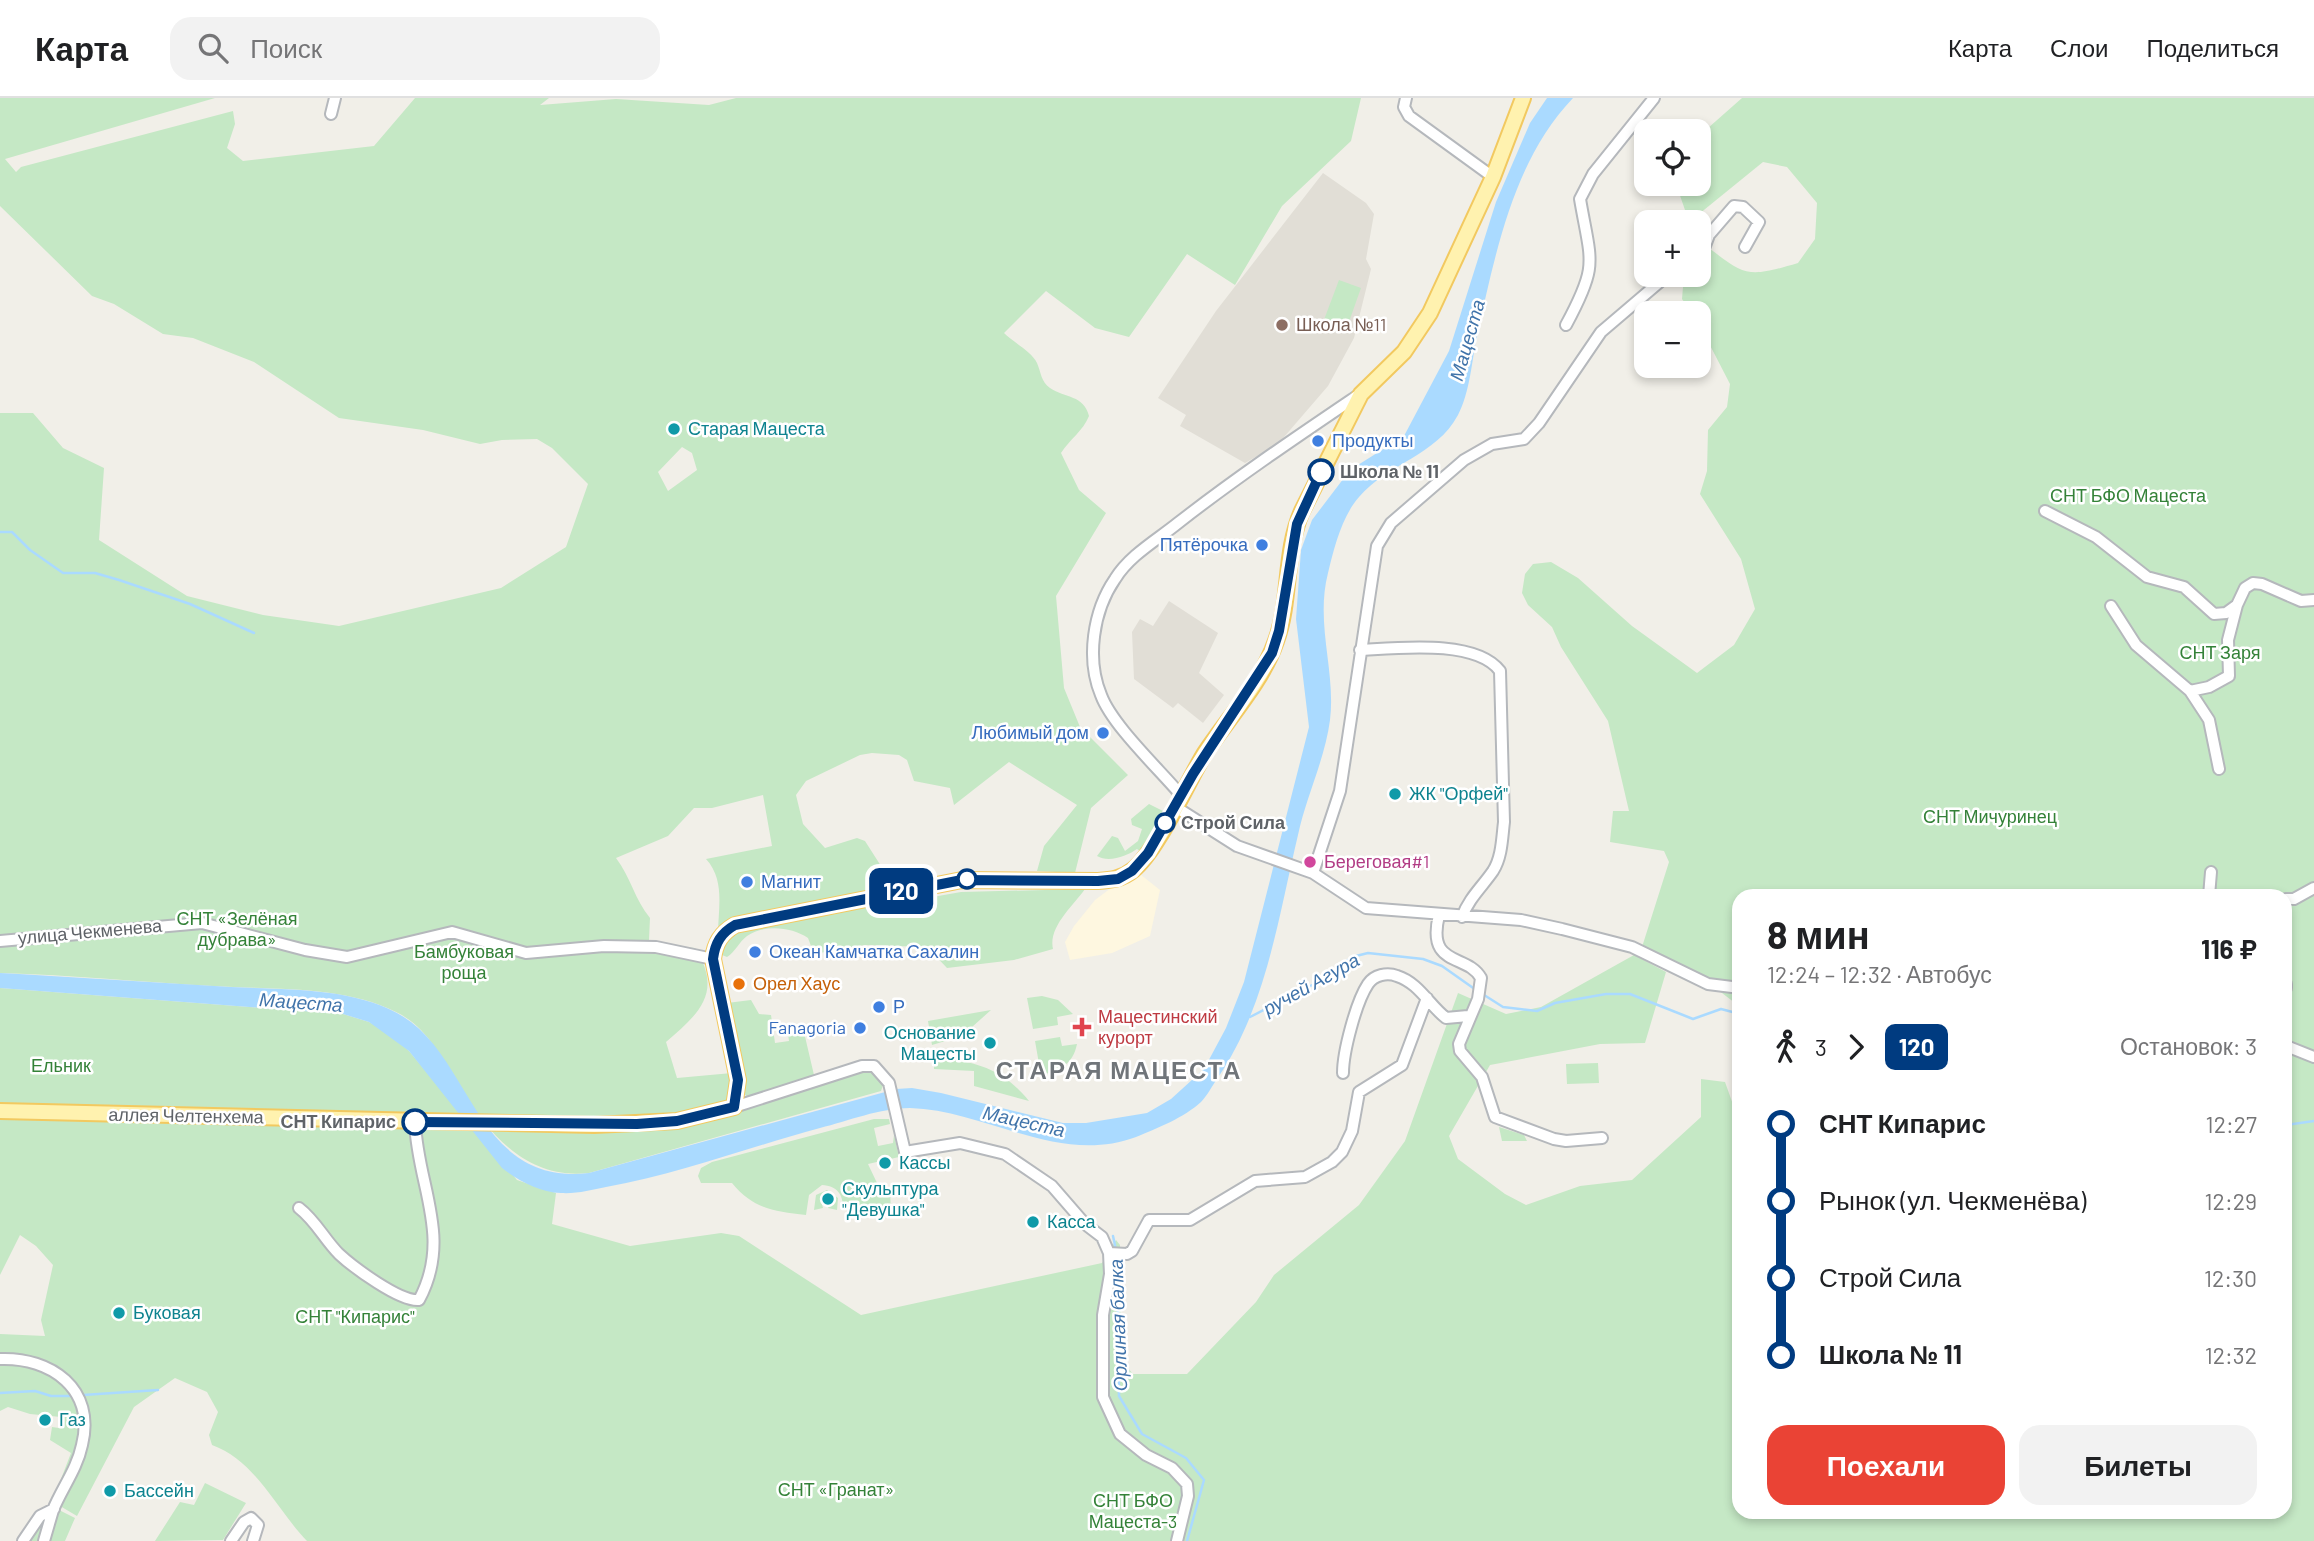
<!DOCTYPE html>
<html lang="ru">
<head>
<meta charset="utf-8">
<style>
	:root { --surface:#fff; --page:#f2f2f2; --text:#202124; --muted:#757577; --line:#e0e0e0; --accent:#ea4335 }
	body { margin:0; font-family:Barlow,sans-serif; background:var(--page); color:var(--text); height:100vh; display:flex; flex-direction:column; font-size:26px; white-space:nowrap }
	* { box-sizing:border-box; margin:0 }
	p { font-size:23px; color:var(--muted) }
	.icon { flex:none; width:38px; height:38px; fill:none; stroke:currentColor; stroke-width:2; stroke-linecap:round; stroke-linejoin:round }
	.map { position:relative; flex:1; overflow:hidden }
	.sheet { position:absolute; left:1732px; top:791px; width:560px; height:630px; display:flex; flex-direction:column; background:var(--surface); border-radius:21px; box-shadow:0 4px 10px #0003 }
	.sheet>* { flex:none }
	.badge { padding:0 14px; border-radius:10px; font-size:24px; line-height:46px }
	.buttons { position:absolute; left:1634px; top:21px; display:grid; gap:14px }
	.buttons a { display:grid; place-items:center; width:77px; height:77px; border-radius:14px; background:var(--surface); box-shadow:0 4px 10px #0003; font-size:35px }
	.map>.badge { position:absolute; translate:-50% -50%; box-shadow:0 0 0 4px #fff }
	.legs { display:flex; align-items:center; gap:10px; height:77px; padding:0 35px; font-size:23px }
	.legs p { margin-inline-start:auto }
	.summary { display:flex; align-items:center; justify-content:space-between; height:119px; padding:0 35px }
	h1 { font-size:38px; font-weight:700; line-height:52px }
	.action { display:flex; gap:14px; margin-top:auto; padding:14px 35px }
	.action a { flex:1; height:80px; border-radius:21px; background:var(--accent); color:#fff; font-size:28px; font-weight:700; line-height:80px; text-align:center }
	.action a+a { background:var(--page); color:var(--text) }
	ul { padding:0 35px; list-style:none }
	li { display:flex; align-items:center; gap:24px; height:77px; font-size:26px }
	li i { display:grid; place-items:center; width:10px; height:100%; margin:0 9px; background:currentColor }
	li i::after { content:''; width:18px; height:18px; margin:-9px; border:5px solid; border-radius:50%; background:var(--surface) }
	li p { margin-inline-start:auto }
	li:first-child i { background:linear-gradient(#0000 50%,currentColor 0) }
	li:last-child i { background:linear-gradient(currentColor 50%,#0000 0) }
	header { display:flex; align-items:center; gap:42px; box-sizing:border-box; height:98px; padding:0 35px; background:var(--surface); border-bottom:2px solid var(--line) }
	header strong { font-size:33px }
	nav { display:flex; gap:38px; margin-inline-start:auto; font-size:24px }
	.search { width:490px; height:63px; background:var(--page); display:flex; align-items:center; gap:18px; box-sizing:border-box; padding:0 24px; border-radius:21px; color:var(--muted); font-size:26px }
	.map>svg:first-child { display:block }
	.commercial { fill:#fef7e0 }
	.education { fill:#e1ded6 }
	.green { fill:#c5e8c5; fill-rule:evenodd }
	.water { fill:#aadaff }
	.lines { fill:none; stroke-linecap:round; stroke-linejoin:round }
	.stream { stroke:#aadaff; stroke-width:2.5 }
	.minor-casing { stroke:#b5b8bc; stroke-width:14 }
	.major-casing { stroke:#f2c960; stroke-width:18 }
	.minor { stroke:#fff; stroke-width:10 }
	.major { stroke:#fff2af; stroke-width:14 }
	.line-1-casing { stroke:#fff; stroke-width:16 }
	.line-1 { stroke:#003b80; stroke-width:10 }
	.education-dot { fill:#8d6e63; stroke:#fff; stroke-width:2.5 }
	.culture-dot { fill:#0f9aa8; stroke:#fff; stroke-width:2.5 }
	.shop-dot { fill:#3f7fe0; stroke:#fff; stroke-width:2.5 }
	.stop-1-dot { fill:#fff; stroke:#003b80; stroke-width:3.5 }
	.hotel-dot { fill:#d1479c; stroke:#fff; stroke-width:2.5 }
	.food-dot { fill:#e8710a; stroke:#fff; stroke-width:2.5 }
	.health-dot { fill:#e0444e; stroke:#fff; stroke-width:2.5 }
	.labels { text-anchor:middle; stroke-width:5; stroke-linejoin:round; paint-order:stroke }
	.education-label { font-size:18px; fill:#785e54; stroke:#fff; text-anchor:start }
	.culture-label { font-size:18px; fill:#0d838f; stroke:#fff; text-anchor:start }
	.shop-label { font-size:18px; fill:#366cbe; stroke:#fff; text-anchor:start }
	.stop-label { font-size:18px; font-weight:bold; fill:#5f6368; stroke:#fff; text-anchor:start }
	.park-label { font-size:18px; fill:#348238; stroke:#fff }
	.hotel-label { font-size:18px; fill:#b23c85; stroke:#fff; text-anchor:start }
	.street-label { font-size:18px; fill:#5f6368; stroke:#fff }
	.food-label { font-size:18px; fill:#c56008; stroke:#fff; text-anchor:start }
	.health-label { font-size:18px; fill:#be3a42; stroke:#fff; text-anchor:start }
	.water-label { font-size:19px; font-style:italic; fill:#4174aa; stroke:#fff }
	.district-label { font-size:24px; font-weight:bold; letter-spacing:2px; fill:#70757a; stroke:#fff }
</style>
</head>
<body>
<header>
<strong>Карта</strong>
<div class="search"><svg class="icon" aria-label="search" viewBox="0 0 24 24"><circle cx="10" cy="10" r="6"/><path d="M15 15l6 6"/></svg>Поиск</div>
<nav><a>Карта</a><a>Слои</a><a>Поделиться</a></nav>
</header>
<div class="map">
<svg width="2314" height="1443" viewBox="0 0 2314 1443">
	<rect width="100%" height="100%" fill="#f1efe8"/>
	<path class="commercial" d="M 1135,772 L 1160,792 L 1150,838 L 1112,855 L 1070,862 L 1065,844 L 1074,828 L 1095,802 Z"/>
	<path class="education" d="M 1323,75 L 1366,105 L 1374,116 L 1366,161 L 1371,171 L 1354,240 L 1328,288 L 1278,346 L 1245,365 L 1180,328 L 1186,317 L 1158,300 L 1216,213 Z
		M 1169,503 L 1218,535 L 1199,575 L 1224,597 L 1203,625 L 1178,605 L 1173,610 L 1134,581 L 1132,534 L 1140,521 L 1153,528 Z"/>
	<path class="green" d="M 0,0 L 215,0 L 5,61 L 16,74 L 21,69 L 233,13 L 235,26 L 227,50 L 243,63 L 374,48 L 415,0 L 549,0 L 540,7 L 616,1 L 709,7 L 736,0 L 1361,0 L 1351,43 L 1282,108 L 1235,187 L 1187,156 L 1129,239 L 1095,230 L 1046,193 L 1004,235 C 1013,244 1032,254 1037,265 C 1041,274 1041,284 1050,290 C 1065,300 1084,297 1089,318 C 1083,333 1070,341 1061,355 L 1079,392 L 1106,415 L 1056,498 L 1064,590 L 1080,629 L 1128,677 L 1091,710 L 1075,775 L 1037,773 L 1044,748 L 1077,707 L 1009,664 L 954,707 L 950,690 L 914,683 L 907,662 L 899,657 L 872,655 L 860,657 L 806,683 L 796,697 L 803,726 L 825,750 L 857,740 L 865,743 L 904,804 L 961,794 L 1085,791 C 1073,808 1048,829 1053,851 L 1014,862 L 947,870 L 927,849 L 865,847 L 814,856 L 808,840 C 792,829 764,826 747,838 C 739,844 735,854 727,859 L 722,857 C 710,832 732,789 706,761 L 772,748 L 763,697 L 712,710 L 694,710 L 668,738 L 616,760 C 631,780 635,802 650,820 L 649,842 L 656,847 L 695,850 C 723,894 700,915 666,944 L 677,980 L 732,975 L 729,1009 L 862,971 L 875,972 L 885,981 L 881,993 L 589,1075 C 527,1082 490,1037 460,990 C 441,961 429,930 396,914 C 342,887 271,892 213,888 C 142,884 71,877 0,875 L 0,315 L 33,315 L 63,350 L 104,370 L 99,442 L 187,498 L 263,517 L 339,528 L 501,490 L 566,449 L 588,386 L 552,350 L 537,341 L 502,342 L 480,346 L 423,332 L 339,320 L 254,264 L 193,240 L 163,236 L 114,206 L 92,198 L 0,108 ZM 682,349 L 692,355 L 697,372 L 668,393 L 658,374 Z
		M 1742,0 L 2314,0 L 2314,1443 L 307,1443 C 276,1411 256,1363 212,1347 L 209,1337 L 218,1314 L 207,1294 L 175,1280 L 134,1309 L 77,1418 L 60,1408 L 62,1397 L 56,1394 L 71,1355 L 50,1342 L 52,1329 L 59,1330 L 61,1319 L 30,1316 L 8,1309 L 0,1313 L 0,1236 L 45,1238 L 41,1222 L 53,1167 L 36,1148 L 20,1137 L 0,1177 L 0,890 L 343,916 L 369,924 L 390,936 L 409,953 L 517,1082 L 556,1095 L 552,1126 L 630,1148 L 721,1135 L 739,1138 L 861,1217 L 1102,1165 L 1116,1142 L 1120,1147 L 1121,1262 L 1133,1276 L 1187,1276 L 1256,1204 L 1274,1177 L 1359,1107 L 1405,1043 L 1458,895 L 1506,916 L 1541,909 L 1634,857 L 1666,874 L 1645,945 L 1600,946 L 1490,967 L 1449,1038 L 1458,1061 L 1505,1096 L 1526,1107 L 1580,1088 L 1632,1082 L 1701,1019 L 1701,981 L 1725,984 L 1740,1026 L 1740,1414 L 2286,1414 L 2286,798 L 1740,798 L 1739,908 L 1718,892 L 1642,849 L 1669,764 L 1664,753 L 1610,744 L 1613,713 L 1629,713 L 1608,623 L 1561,549 L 1552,529 L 1528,507 L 1522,495 L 1525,476 L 1533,466 L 1551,464 L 1578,480 L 1632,528 L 1697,575 L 1734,547 L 1755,511 L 1741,461 L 1700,396 L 1707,373 L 1708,332 L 1727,309 L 1730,286 L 1699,226 L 1699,215 L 1692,215 L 1682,201 L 1684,177 L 1699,177 L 1699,150 L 1704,146 C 1746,179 1747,180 1798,165 L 1815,141 L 1817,105 L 1787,69 L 1763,64 L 1699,116 L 1685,112 L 1676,86 L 1699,86 L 1699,38 Z
		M 1339,182 L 1361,190 L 1345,235 L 1322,227 Z
		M 1149,706 L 1163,713 L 1141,754 L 1137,751 C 1127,758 1109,765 1097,758 L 1112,738 L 1118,740 L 1125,753 L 1138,743 L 1142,731 L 1132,727 L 1131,721 Z
		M 1042,898 L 1058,902 L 1073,916 L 1057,919 L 1058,927 L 1033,931 L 1027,900 Z
		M 751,902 L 759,916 L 771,917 L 775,945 L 789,943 L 787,930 L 803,930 L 814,977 L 748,999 L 743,995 L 727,905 Z
		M 991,912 L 962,938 L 932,947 L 928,923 Z
		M 1060,939 L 1062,948 L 1077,946 C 1073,966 1060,973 1041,977 L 1035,943 Z
		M 947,961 C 983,965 1006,975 1029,1003 L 974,988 L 974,973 L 934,971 L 934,962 Z
		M 1598,965 L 1599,985 L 1567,986 L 1566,966 Z
		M 874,1021 L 889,1021 L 890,1026 L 874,1030 L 878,1048 L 893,1045 L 894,1037 L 899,1059 L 868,1066 L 877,1085 L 890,1095 L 891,1111 L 865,1115 L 862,1119 L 843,1110 C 843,1096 837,1088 822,1087 L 809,1097 L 806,1117 C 774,1113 753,1111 732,1085 L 701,1085 L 698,1078 L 701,1070 L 712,1064 Z
		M 1499,1029 L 1524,1037 L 1527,1043 L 1502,1043 Z
		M 827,1092 L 838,1100 L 837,1112 L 828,1110 L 831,1098 L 825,1095 L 820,1099 L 823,1110 L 814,1112 L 816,1097 Z
		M 205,1385 L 246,1405 L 223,1442 L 155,1443 L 180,1404 L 194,1407 Z
		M 57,1411 L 75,1420 L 65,1443 L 24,1443 L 30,1430 Z"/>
	<path class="water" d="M 1547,0 L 1573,0 C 1513,63 1496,154 1477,237 C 1472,262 1470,294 1458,317 C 1436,358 1388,365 1359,399 C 1342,418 1334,450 1328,475 C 1315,526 1336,573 1330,622 C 1325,661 1306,699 1298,737 C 1278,821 1266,910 1217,981 C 1212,988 1207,998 1201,1004 C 1185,1019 1156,1031 1136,1039 C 1058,1068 986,1012 910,1010 C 880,1010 848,1023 820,1030 C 749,1049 679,1076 606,1089 C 592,1092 576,1096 561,1095 C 539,1094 519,1083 502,1070 L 409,953 L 369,924 L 343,916 L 0,890 L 0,875 L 19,876 C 90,880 160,885 231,889 C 284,892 349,889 397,915 C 473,955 473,1088 589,1075 L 896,991 L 912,990 L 941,995 L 1063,1025 L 1086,1025 L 1147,1015 L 1171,1001 L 1204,971 L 1226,930 L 1244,884 L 1309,629 L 1296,521 L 1301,452 L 1312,422 L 1350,372 L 1404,338 L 1449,253 L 1496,104 L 1530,25 Z"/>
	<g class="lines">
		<path class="stream" d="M 0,434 L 12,434 L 30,452 L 63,475 L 95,475 L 119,482 L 190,506 L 254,535
			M 1481,895 L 1503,909 L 1537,913 L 1555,905 L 1606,896 L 1630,896 L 1693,921 L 1721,911 L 1740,916
			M 1250,919 L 1322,882 L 1352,859 L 1368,855 L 1423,861 L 1442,868 L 1476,892
			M 2286,1027 L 2314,1023
			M 1113,1138 L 1116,1152
			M 1117,1159 L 1119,1298 L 1142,1336 L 1186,1360 L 1204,1382 L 1187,1443
			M 0,1295 L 35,1293 L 51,1298 L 72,1298
			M 83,1297 L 158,1292"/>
		<defs>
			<path id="minor" d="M 1406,0 L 1404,9 L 1409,18 L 1493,79
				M 331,16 L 335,0
				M 1699,164 L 1709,137 L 1734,108 L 1743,109 L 1759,124 L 1745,149
				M 1566,227 C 1599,166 1591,165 1580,101 L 1593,76 L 1654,0
				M 2045,413 L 2096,439 L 2147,479 L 2184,489 L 2214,516 L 2226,515 L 2237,507
				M 2111,508 L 2136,547 L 2190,593 L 2209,622 L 2219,671
				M 1360,552 C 1398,550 1476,541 1500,573 L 1504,724 C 1502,740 1502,759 1493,773 C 1482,789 1469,800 1462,819
				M 2190,593 L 2209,589 L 2229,578 L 2228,542 L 2237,507 L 2245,490 L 2253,485 L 2262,486 L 2301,503 L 2314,502
				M 1180,696 C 1158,670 1112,627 1101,597 C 1086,561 1093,513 1115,481 C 1130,457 1157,442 1178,425 C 1237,379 1298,338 1360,296
				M 1174,708 L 1237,748 L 1313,775 L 1366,810 L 1521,822 L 1562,831 L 1632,849 L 1708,886 L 1740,890
				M 1313,775 L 1340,693 L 1377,448 L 1391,425 L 1464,362 L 1492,346 L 1524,341 L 1539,325 L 1601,234 L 1662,182 L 1678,177
				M 2209,798 L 2211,774
				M 2286,801 L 2294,801 L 2314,790
				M 1439,817 C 1426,870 1467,855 1481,880 L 1478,901 L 1459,946 L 1460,953 L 1482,979 L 1495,1019 L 1554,1041 L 1566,1043 L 1602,1040
				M 0,843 L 202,825 L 305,852 L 347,859 L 452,834 L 526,855 L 604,848 L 656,849 L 713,861
				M 2286,886 L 2286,890
				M 2286,948 L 2314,959
				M 1343,975 C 1343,954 1356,904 1368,886 C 1374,877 1387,874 1397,878 C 1419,885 1429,907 1446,920 L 1468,918
				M 734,1009 L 862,968 L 874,968 L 889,985 L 905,1054 L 960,1045 L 1005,1056 L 1052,1088 L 1085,1126 L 1102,1139 L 1109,1155 L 1110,1176 L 1103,1217 L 1103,1299 L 1120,1336 L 1146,1357 L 1172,1370 L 1187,1386 L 1188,1398 L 1177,1443
				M 299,1110 C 316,1123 324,1141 339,1156 C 353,1169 400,1204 419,1202 C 453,1139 417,1087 415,1024
				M 1109,1155 L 1127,1156 L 1132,1153 L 1149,1122 L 1190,1122 L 1255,1083 L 1305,1079 L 1332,1064 L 1342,1054 L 1352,1033 L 1359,994 L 1402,967 L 1427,900
				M 0,1261 C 51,1259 96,1291 82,1347 C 77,1371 62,1390 53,1412 C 50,1422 47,1433 44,1443
				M 23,1443 L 40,1418 L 54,1411
				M 231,1443 L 244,1424 L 251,1420 L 258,1427 L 253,1443"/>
			<path id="major" d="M 0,1013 L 594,1027 L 677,1023 L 734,1009 L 738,982 L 713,861 C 715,845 721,835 735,827 L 962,782 L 1098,783 C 1111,782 1122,781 1133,772 C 1158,752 1186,686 1205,655 C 1229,619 1262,584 1276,543 C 1291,502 1284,454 1302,413 L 1361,296 L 1404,254 L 1430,215 L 1493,79 L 1523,0"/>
		</defs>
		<use href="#minor" class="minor-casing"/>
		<use href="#major" class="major-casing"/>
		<use href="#minor" class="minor"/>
		<use href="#major" class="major"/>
	</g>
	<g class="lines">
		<defs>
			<path id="line-1" d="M 415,1024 L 637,1026 L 677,1023 L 734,1009 L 738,982 L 713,861 C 715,845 721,835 735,827 L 962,782 L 1098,783 L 1118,781 L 1132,773 L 1148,755 L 1193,676 L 1272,555 L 1279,533 L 1297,426 L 1321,374"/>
		</defs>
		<use href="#line-1" class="line-1-casing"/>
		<use href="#line-1" class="line-1"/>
	</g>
	<circle class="education-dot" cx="1282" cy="227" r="7"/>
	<g class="culture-dot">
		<circle cx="674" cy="331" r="7"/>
		<circle cx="1395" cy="696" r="7"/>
		<circle cx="990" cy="945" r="7"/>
		<circle cx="885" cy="1065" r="7"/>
		<circle cx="828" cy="1101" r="7"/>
		<circle cx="1033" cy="1124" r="7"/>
		<circle cx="119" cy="1215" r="7"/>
		<circle cx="45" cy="1322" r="7"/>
		<circle cx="110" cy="1393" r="7"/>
	</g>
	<g class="shop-dot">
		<circle cx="1318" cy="343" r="7"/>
		<circle cx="1262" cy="447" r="7"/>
		<circle cx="1103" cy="635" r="7"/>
		<circle cx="747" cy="784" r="7"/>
		<circle cx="755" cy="854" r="7"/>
		<circle cx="879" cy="909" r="7"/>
		<circle cx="860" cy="930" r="7"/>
	</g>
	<g class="stop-1-dot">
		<circle cx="1321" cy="374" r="12"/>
		<circle cx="1165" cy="725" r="9"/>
		<circle cx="967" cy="781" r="9"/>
		<circle cx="415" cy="1024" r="12"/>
	</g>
	<circle class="hotel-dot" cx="1310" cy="764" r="7"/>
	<circle class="food-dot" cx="739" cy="886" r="7"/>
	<path class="health-dot" d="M1078.5 918.5h7v7h7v7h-7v7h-7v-7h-7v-7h7z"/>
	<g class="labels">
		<g class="education-label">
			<text x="1296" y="233">Школа №11</text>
		</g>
		<g class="culture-label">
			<text x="688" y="337">Старая Мацеста</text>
			<text x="1409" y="702">ЖК "Орфей"</text>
			<text x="976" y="941" text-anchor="end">Основание<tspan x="976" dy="21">Мацесты</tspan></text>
			<text x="899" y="1071">Кассы</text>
			<text x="842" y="1097">Скульптура<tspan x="842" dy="21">"Девушка"</tspan></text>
			<text x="1047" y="1130">Касса</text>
			<text x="133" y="1221">Буковая</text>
			<text x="59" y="1328">Газ</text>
			<text x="124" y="1399">Бассейн</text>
		</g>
		<g class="shop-label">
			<text x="1332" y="349">Продукты</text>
			<text x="1248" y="453" text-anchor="end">Пятёрочка</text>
			<text x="1089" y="641" text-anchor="end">Любимый дом</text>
			<text x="761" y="790">Магнит</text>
			<text x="769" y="860">Океан Камчатка Сахалин</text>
			<text x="893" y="915">Р</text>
			<text x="846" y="936" text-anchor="end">Fanagoria</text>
		</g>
		<g class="stop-label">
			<text x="1340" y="380">Школа № 11</text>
			<text x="1181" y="731">Строй Сила</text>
			<text x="396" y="1030" text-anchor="end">СНТ Кипарис</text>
		</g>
		<g class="park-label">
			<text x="2128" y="404">СНТ БФО Мацеста</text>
			<text x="2220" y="561">СНТ Заря</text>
			<text x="1990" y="725">СНТ Мичуринец</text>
			<text x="237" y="827">СНТ «Зелёная<tspan x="237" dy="21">дубрава»</tspan></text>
			<text x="464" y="860">Бамбуковая<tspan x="464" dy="21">роща</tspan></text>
			<text x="61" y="974">Ельник</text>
			<text x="355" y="1225">СНТ "Кипарис"</text>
			<text x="836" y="1398">СНТ «Гранат»</text>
			<text x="1133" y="1409">СНТ БФО<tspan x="1133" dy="21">Мацеста-3</tspan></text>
		</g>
		<g class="hotel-label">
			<text x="1324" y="770">Береговая#1</text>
		</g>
		<g class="street-label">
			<text transform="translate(90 834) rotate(-5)" y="6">улица Чекменева</text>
			<text transform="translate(186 1018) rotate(1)" y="6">аллея Челтенхема</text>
		</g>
		<g class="food-label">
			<text x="753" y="892">Орел Хаус</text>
		</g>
		<g class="health-label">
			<text x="1098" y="925">Мацестинский<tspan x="1098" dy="21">курорт</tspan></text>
		</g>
		<g class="water-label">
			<text transform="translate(1467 242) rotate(-74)" y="7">Мацеста</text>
			<text transform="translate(1311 886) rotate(-29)" y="7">ручей Агура</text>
			<text transform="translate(301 904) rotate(4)" y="7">Мацеста</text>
			<text transform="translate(1024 1023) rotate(13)" y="7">Мацеста</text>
			<text transform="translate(1118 1227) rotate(-92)" y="7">Орлиная балка</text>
		</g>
		<g class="district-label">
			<text x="1119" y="981">СТАРАЯ МАЦЕСТА</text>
		</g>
	</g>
</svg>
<div class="buttons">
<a><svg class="icon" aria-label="locate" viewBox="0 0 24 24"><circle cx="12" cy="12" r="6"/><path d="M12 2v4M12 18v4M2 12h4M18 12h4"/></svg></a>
<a>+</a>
<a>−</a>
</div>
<b class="badge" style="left:901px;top:793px;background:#003b80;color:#fff">120</b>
<section class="sheet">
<div class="summary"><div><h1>8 мин</h1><p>12:24 – 12:32 · Автобус</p></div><b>116 ₽</b></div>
<div class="legs"><svg class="icon" aria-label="walk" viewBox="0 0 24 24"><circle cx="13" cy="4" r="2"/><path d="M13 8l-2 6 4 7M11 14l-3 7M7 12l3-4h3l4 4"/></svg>3<svg class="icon" aria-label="forward" viewBox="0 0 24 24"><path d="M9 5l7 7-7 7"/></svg><b class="badge" style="background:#003b80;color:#fff">120</b><p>Остановок: 3</p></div>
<ul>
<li><i style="color:#003b80"></i><b>СНТ Кипарис</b><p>12:27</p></li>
<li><i style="color:#003b80"></i><span>Рынок (ул. Чекменёва)</span><p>12:29</p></li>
<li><i style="color:#003b80"></i><span>Строй Сила</span><p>12:30</p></li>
<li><i style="color:#003b80"></i><b>Школа № 11</b><p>12:32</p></li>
</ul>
<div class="action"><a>Поехали</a><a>Билеты</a></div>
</section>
</div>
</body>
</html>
